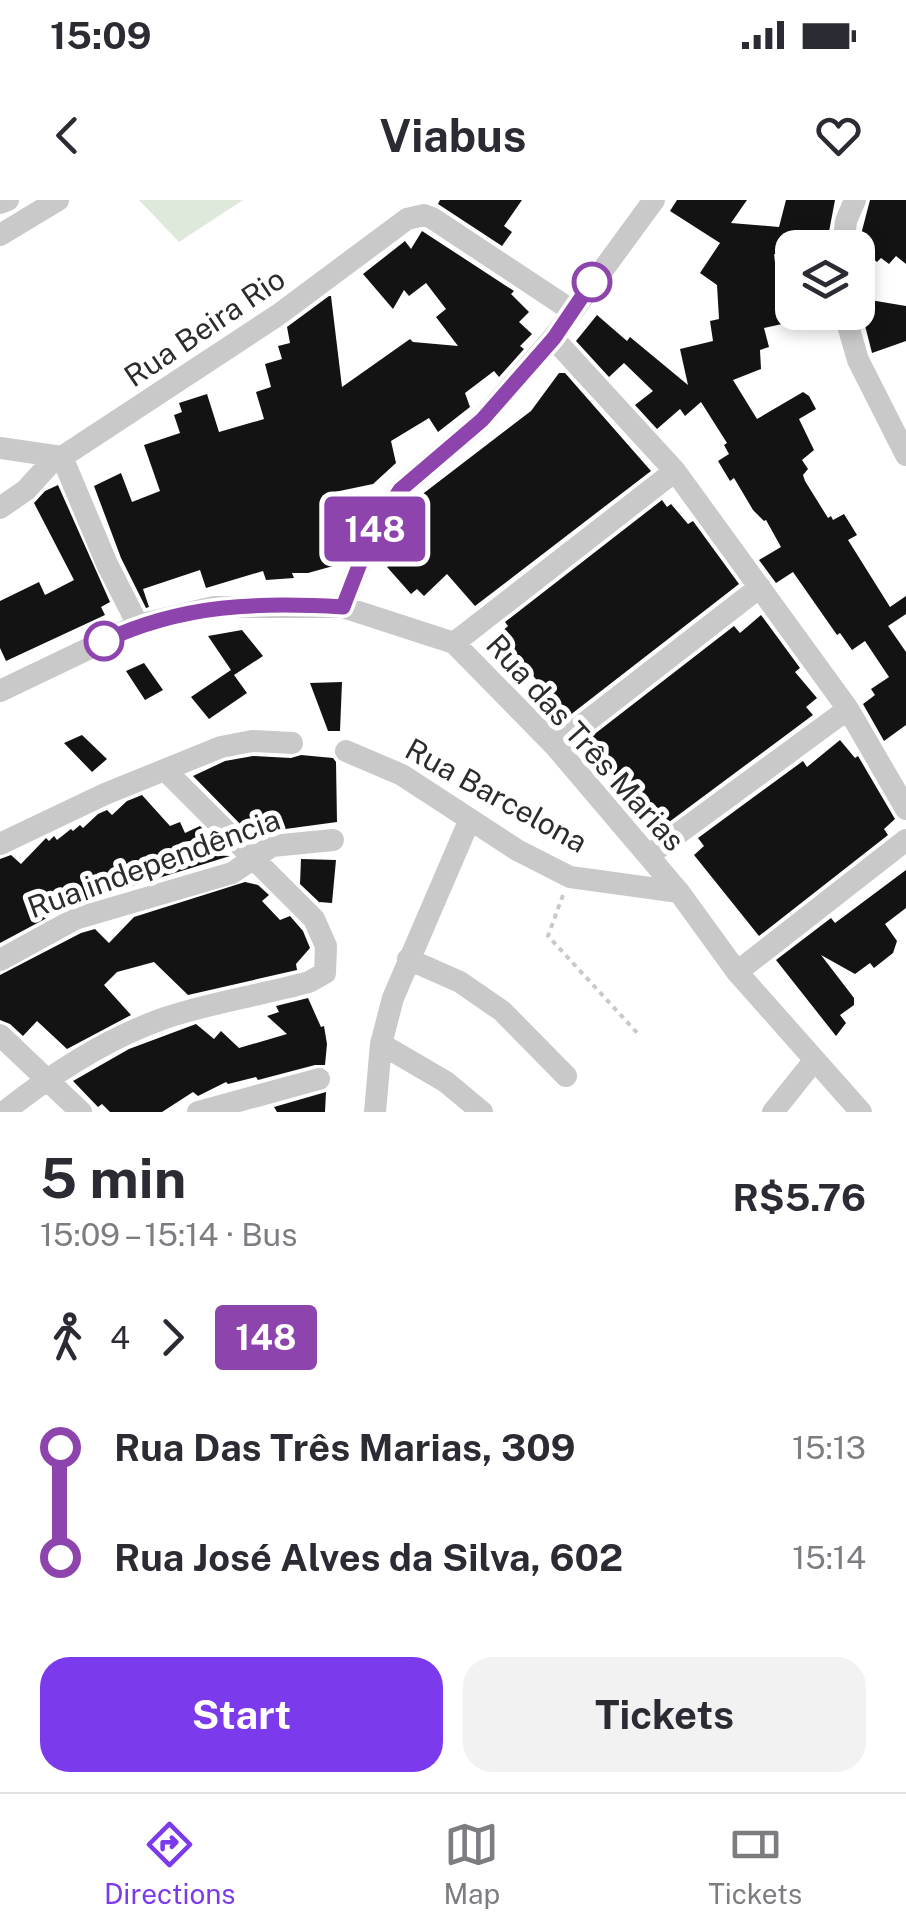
<!DOCTYPE html>
<html lang="en">
<head>
<meta charset="utf-8">
<style>
	:root { --surface:#fff; --page:#f2f2f3; --text:#2b2b33; --muted:#7c7c81; --line:#e1e1e2; --accent:#7c3aed }
	body { margin:0; font-family:"Public Sans",sans-serif; background:var(--page); color:var(--text); height:100vh; display:flex; flex-direction:column; font-size:38px; white-space:nowrap }
	* { box-sizing:border-box; margin:0 }
	p { font-size:32px; color:var(--muted) }
	.icon { flex:none; width:55px; height:55px; fill:none; stroke:currentColor; stroke-width:2; stroke-linecap:round; stroke-linejoin:round }
	.map { position:relative; height:912px; overflow:hidden }
	.drawer { display:flex; flex-direction:column; background:var(--surface); flex:1 }
	.drawer>* { flex:none }
	.badge { padding:0 20px; border-radius:8px; font-size:35px; line-height:65px }
	.buttons { position:absolute; left:775px; top:30px; display:grid; gap:20px }
	.buttons a { display:grid; place-items:center; width:100px; height:100px; border-radius:20px; background:var(--surface); box-shadow:0 5px 15px #0003; font-size:50px }
	.map>.badge { position:absolute; translate:-50% -50%; box-shadow:0 0 0 5px #fff }
	.legs { display:flex; align-items:center; gap:15px; height:110px; padding:0 40px; font-size:32px }
	.legs p { margin-inline-start:auto }
	.headline { display:flex; align-items:center; justify-content:space-between; height:170px; padding:0 40px }
	h1 { font-size:55px; font-weight:700; line-height:75px }
	.action { display:flex; gap:20px; margin-top:auto; padding:20px 40px }
	.action a { flex:1; height:115px; border-radius:30px; background:var(--accent); color:#fff; font-size:40px; font-weight:700; line-height:115px; text-align:center }
	.action a+a { background:var(--page); color:var(--text) }
	ul { padding:0 40px; list-style:none }
	li { display:flex; align-items:center; gap:35px; height:110px; font-size:38px }
	li i { display:grid; place-items:center; width:15px; height:100%; margin:0 12px; background:currentColor }
	li i::after { content:''; width:25px; height:25px; margin:-12px; border:8px solid; border-radius:50%; background:var(--surface) }
	li p { margin-inline-start:auto }
	li:first-child i { background:linear-gradient(#0000 50%,currentColor 0) }
	li:last-child i { background:linear-gradient(currentColor 50%,#0000 0) }
	.status { display:flex; justify-content:space-between; align-items:center; height:70px; padding:0 50px; background:var(--surface); direction:ltr }
	.status svg { height:28px; fill:currentColor }
	header { display:flex; justify-content:space-between; align-items:center; height:130px; padding:0 40px; background:var(--surface); font-size:45px; font-weight:700 }
	.dock { display:flex; justify-content:space-around; align-items:center; height:140px; border-top:2px solid var(--line); background:var(--surface); font-size:28px; color:var(--muted) }
	.dock a { display:grid; justify-items:center; gap:5px }
	.dock .active { color:var(--accent) }
	.map>svg:first-child { display:block }
	.green { fill:#dee8db }
	.building { fill:#131313 }
	.lines { fill:none; stroke-linecap:round; stroke-linejoin:round }
	.path { stroke:#c9c9c9; stroke-width:4; stroke-dasharray:5 5; stroke-linecap:butt }
	.minor { stroke:#c9c9c9; stroke-width:22 }
	.line-1-casing { stroke:#fff; stroke-width:22 }
	.line-1 { stroke:#8e44ad; stroke-width:15 }
	.stop-1-dot { fill:#fff; stroke:#8e44ad; stroke-width:5 }
	.labels { text-anchor:middle; stroke-width:10; stroke-linejoin:round; paint-order:stroke }
	.street-label { font-size:30px; fill:#2c2c2c; stroke:#fff }
</style>
</head>
<body>
<div class="status"><b>15:09</b><svg viewBox="0 0 49 12"><path d="M0 12V9h3v3zM5 12V6h3v6zM10 12V3h3v9zM15 12V0h3v12zM26 1h20v11H26zM47 4h2v5h-2z"/></svg></div>
<header><svg class="icon" aria-label="back" viewBox="0 0 24 24"><path d="M15 5l-7 7 7 7"/></svg>Viabus<svg class="icon" aria-label="heart" viewBox="0 0 24 24"><path d="M12 20l-8-8c-3-5 5-10 8-4 3-6 11-1 8 4z"/></svg></header>
<div class="map">
<svg width="906" height="912" viewBox="0 0 906 912">
	<rect width="100%" height="100%" fill="#fff"/>
	<path class="green" d="M 139,0 L 243,0 L 179,42 Z"/>
	<path class="building" d="M 440,0 L 522,0 L 504,26 L 512,32 L 502,46 L 438,4 Z
		M 677,0 L 747,0 L 731,23 L 779,27 L 786,0 L 835,0 L 828,37 L 823,37 L 822,48 L 792,48 L 792,52 L 778,50 L 778,55 L 774,54 L 782,124 L 764,128 L 769,147 L 760,150 L 761,169 L 733,180 L 757,219 L 803,192 L 809,196 L 816,209 L 799,219 L 814,250 L 802,260 L 808,269 L 803,275 L 805,281 L 828,318 L 831,316 L 833,320 L 844,314 L 857,335 L 848,340 L 890,407 L 906,396 L 906,414 L 888,426 L 906,452 L 906,525 L 884,541 L 863,504 L 875,495 L 871,489 L 889,477 L 865,441 L 852,450 L 840,433 L 837,435 L 793,372 L 776,383 L 759,360 L 781,347 L 766,320 L 764,321 L 753,310 L 734,278 L 730,281 L 718,261 L 729,254 L 724,245 L 727,243 L 701,202 L 685,216 L 680,209 L 657,229 L 635,205 L 653,191 L 624,163 L 609,177 L 576,141 L 597,115 L 627,141 L 630,137 L 688,185 L 680,149 L 713,141 L 710,121 L 719,119 L 717,85 L 700,73 L 720,43 L 670,11 Z
		M 870,0 L 906,0 L 906,64 L 896,56 L 889,64 L 881,58 L 877,62 L 858,46 Z
		M 422,31 L 514,91 L 511,94 L 529,112 L 519,122 L 532,134 L 520,146 L 524,149 L 499,177 L 494,171 L 465,193 L 470,207 L 438,232 L 429,218 L 391,241 L 396,263 L 373,284 L 330,293 L 346,351 L 343,352 L 344,363 L 308,373 L 292,373 L 294,378 L 266,380 L 263,371 L 206,388 L 200,370 L 143,389 L 149,407 L 146,408 L 121,358 L 94,286 L 121,273 L 132,302 L 160,291 L 144,245 L 180,233 L 174,215 L 182,212 L 179,203 L 207,194 L 219,232 L 264,219 L 256,192 L 271,187 L 265,164 L 282,159 L 278,146 L 290,143 L 287,127 L 329,96 L 331,96 L 342,187 L 410,139 L 413,142 L 458,146 L 436,117 L 446,109 L 426,83 L 409,96 L 404,90 L 393,109 L 363,74 L 405,41 L 411,49 Z
		M 858,98 L 906,106 L 906,141 L 872,153 Z
		M 559,173 L 565,173 L 651,271 L 475,406 L 447,374 L 424,396 L 417,389 L 411,394 L 387,367 L 417,341 L 399,319 L 407,306 L 531,211 Z
		M 58,285 L 110,402 L 101,407 L 105,415 L 6,461 L 0,448 L 0,401 L 39,382 L 45,395 L 74,380 L 34,303 L 45,291 Z
		M 662,300 L 667,307 L 671,304 L 688,324 L 693,321 L 739,384 L 565,519 L 545,498 L 548,496 L 535,478 L 497,436 L 508,426 L 505,422 Z
		M 761,415 L 800,468 L 795,472 L 817,498 L 806,507 L 813,515 L 665,625 L 631,586 L 628,589 L 583,543 L 734,426 L 740,433 Z
		M 242,430 L 263,456 L 234,475 L 247,493 L 209,519 L 191,497 L 231,470 L 208,436 Z
		M 144,463 L 163,490 L 145,500 L 126,471 Z
		M 342,482 L 340,531 L 328,531 L 310,483 Z
		M 82,535 L 107,559 L 92,572 L 64,543 Z
		M 840,540 L 855,558 L 858,556 L 895,619 L 884,629 L 888,635 L 759,736 L 694,655 L 704,646 L 698,638 L 803,561 L 807,567 Z
		M 301,555 L 333,558 L 336,562 L 337,622 L 278,630 L 274,625 L 249,633 L 193,576 L 225,561 L 253,556 L 291,558 Z
		M 142,595 L 170,626 L 180,622 L 185,633 L 200,626 L 212,638 L 182,642 L 182,654 L 230,656 L 71,705 L 0,743 L 0,659 L 11,655 L 21,664 L 46,638 L 49,641 L 54,636 L 57,640 L 71,629 L 73,631 L 80,625 L 83,628 L 98,614 L 107,610 L 112,615 L 127,601 Z
		M 301,659 L 336,660 L 332,703 L 319,702 L 300,684 Z
		M 906,670 L 906,708 L 885,724 L 897,741 L 893,753 L 874,768 L 870,763 L 855,774 L 821,755 L 854,798 L 854,805 L 840,815 L 846,823 L 836,836 L 776,760 L 831,718 L 835,723 Z
		M 245,682 L 258,685 L 269,695 L 262,701 L 280,720 L 290,716 L 303,731 L 310,748 L 296,764 L 297,770 L 188,795 L 154,762 L 117,772 L 104,785 L 131,815 L 67,849 L 37,821 L 23,836 L 10,824 L 0,820 L 0,775 L 81,733 L 95,729 L 109,743 L 134,717 Z
		M 308,798 L 321,827 L 324,826 L 327,844 L 325,865 L 315,865 L 258,880 L 256,877 L 228,884 L 226,882 L 198,896 L 193,892 L 162,912 L 110,912 L 102,904 L 98,907 L 73,881 L 129,849 L 196,824 L 214,839 L 221,831 L 239,848 L 287,834 L 267,816 L 279,812 L 276,806 Z
		M 326,892 L 325,912 L 277,912 L 274,907 Z"/>
	<g class="lines">
		<path class="path" d="M 563,695 L 548,736 L 640,836"/>
		<path class="minor" d="M 0,3 L 8,0
			M 0,35 L 58,0
			M 843,48 L 846,21 L 855,0
			M 844,112 L 858,160 L 906,255
			M 553,138 L 675,271 L 848,509 L 906,609
			M 0,248 L 62,257 L 278,115 L 407,19 L 424,15 L 432,18 L 571,110
			M 62,257 L 107,364 L 138,425
			M 0,308 L 26,290 L 56,257
			M 343,407 L 371,335 L 400,290 L 482,220 L 553,138 L 654,0
			M 454,443 L 675,271
			M 0,491 L 138,425 L 214,407 L 343,407 L 454,443 L 555,546 L 679,692 L 737,772 L 861,912
			M 555,546 L 760,387
			M 346,551 L 402,575 L 517,650 L 570,677 L 679,692
			M 0,644 L 105,594 L 221,547 L 252,541 L 292,543
			M 649,655 L 848,509
			M 408,759 L 460,782 L 502,811 L 566,876
			M 0,760 L 75,719 L 232,673 L 272,646 L 333,640
			M 737,772 L 906,640
			M 0,835 L 81,912
			M 381,844 L 446,882 L 482,912
			M 4,912 C 52,874 107,838 165,818 C 212,802 262,795 309,782 L 325,773 L 326,746 L 314,719 L 165,570
			M 198,912 L 319,879
			M 375,912 L 381,844 L 393,798 L 470,619
			M 773,912 L 813,862"/>
	</g>
	<g class="lines">
		<defs>
			<path id="line-1" d="M 104,441 C 183,404 258,402 343,407 L 371,335 L 400,290 L 482,220 L 554,138 L 592,82"/>
		</defs>
		<use href="#line-1" class="line-1-casing"/>
		<use href="#line-1" class="line-1"/>
	</g>
	<g class="stop-1-dot">
		<circle cx="592" cy="82" r="18"/>
		<circle cx="104" cy="441" r="18"/>
	</g>
	<g class="labels">
		<g class="street-label">
			<text transform="translate(205 128) rotate(-34)" y="10">Rua Beira Rio</text>
			<text transform="translate(585 543) rotate(48)" y="10">Rua das Três Marias</text>
			<text transform="translate(496 596) rotate(29)" y="10">Rua Barcelona</text>
			<text transform="translate(154 664) rotate(-20)" y="10">Rua independência</text>
		</g>
	</g>
</svg>
<div class="buttons">
<a><svg class="icon" aria-label="layers" viewBox="0 0 24 24"><path d="M12 4l9 5-9 5-9-5zM3 14l9 5 9-5"/></svg></a>
</div>
<b class="badge" style="left:375px;top:329px;background:#8e44ad;color:#fff">148</b>
</div>
<section class="drawer">
<div class="headline"><div><h1>5 min</h1><p>15:09 – 15:14 · Bus</p></div><b>R$5.76</b></div>
<div class="legs"><svg class="icon" aria-label="walk" viewBox="0 0 24 24"><circle cx="13" cy="4" r="2"/><path d="M13 8l-2 6 4 7M11 14l-3 7M7 12l3-4h3l4 4"/></svg>4<svg class="icon" aria-label="forward" viewBox="0 0 24 24"><path d="M9 5l7 7-7 7"/></svg><b class="badge" style="background:#8e44ad;color:#fff">148</b></div>
<ul>
<li><i style="color:#8e44ad"></i><b>Rua Das Três Marias, 309</b><p>15:13</p></li>
<li><i style="color:#8e44ad"></i><b>Rua José Alves da Silva, 602</b><p>15:14</p></li>
</ul>
<div class="action"><a>Start</a><a>Tickets</a></div>
</section>
<nav class="dock">
<a class="active"><svg class="icon" aria-label="directions" viewBox="0 0 24 24"><path d="M12 3l9 9-9 9-9-9zM9 14v-3h6M13 9l2 2-2 2"/></svg>Directions</a>
<a><svg class="icon" aria-label="map" viewBox="0 0 24 24"><path d="M3 6l6-2 6 2 6-2v14l-6 2-6-2-6 2zM9 4v14M15 6v14"/></svg>Map</a>
<a><svg class="icon" aria-label="tickets" viewBox="0 0 24 24"><path d="M3 7h18v10H3zM15 7v10"/></svg>Tickets</a>
</nav>
</body>
</html>
